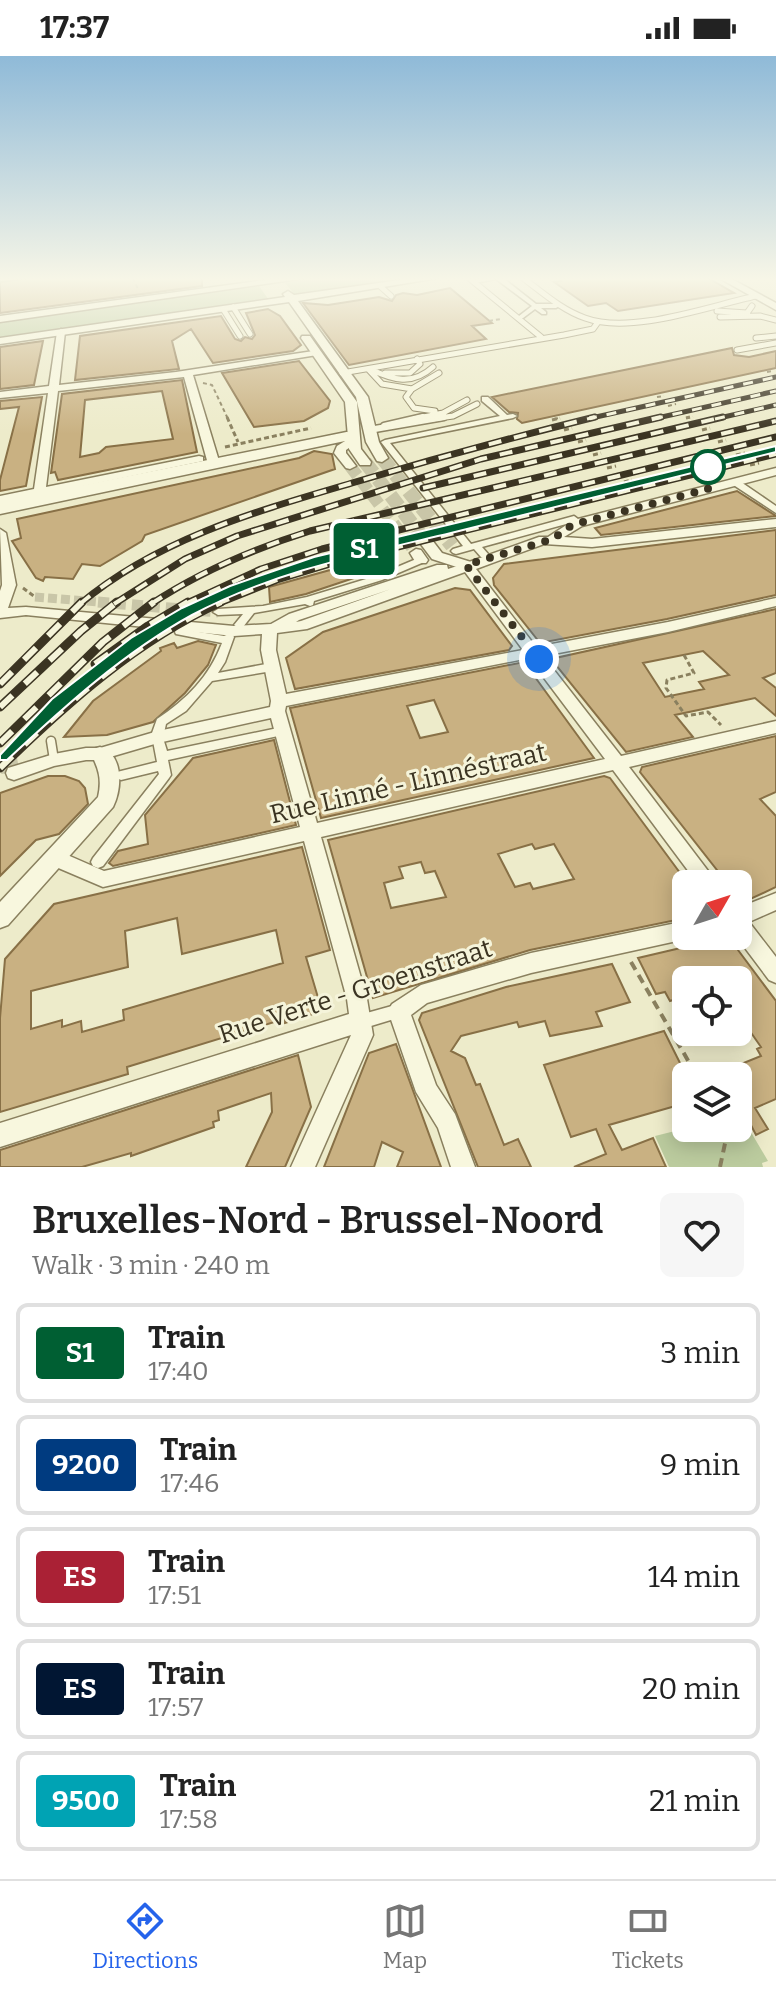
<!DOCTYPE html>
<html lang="en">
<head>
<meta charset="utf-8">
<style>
	:root { --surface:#fff; --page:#f6f6f6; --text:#222; --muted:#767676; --line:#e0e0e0; --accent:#2563eb }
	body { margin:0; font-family:Bitter,serif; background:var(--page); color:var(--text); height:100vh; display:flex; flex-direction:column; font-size:30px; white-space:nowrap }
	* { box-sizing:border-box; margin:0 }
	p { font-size:26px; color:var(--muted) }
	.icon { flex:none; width:44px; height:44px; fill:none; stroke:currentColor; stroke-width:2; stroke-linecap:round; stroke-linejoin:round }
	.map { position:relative; height:1111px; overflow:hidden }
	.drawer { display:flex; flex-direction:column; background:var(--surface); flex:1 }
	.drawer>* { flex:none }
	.badge { padding:0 16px; border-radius:6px; font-size:28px; line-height:52px }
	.needle { width:52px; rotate:51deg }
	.buttons { position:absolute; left:672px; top:814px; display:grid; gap:16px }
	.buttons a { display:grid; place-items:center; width:80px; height:80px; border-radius:12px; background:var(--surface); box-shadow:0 4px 20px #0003; font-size:40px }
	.you { position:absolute; width:40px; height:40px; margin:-20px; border:6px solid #fff; border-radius:50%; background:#1a73e8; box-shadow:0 0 0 12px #1a73e833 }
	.map>.badge { position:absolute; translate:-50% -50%; box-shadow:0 0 0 4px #fff }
	.round { display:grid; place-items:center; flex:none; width:84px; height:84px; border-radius:12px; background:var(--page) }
	.overview { display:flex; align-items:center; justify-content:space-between; height:136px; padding:0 32px }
	h1 { font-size:38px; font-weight:600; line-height:60px }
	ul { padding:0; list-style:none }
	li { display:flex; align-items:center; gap:24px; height:100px; margin:0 16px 12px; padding:0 16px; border:4px solid var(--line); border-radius:12px }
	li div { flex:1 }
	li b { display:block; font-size:30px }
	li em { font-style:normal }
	li .badge { min-width:88px; font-weight:700; text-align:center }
	.status { display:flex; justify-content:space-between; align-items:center; height:56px; padding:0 40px; background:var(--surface); direction:ltr }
	.status svg { height:22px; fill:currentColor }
	.tab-bar { display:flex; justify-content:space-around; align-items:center; height:112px; border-top:2px solid var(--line); background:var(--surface); font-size:22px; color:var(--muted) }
	.tab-bar a { display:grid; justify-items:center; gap:4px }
	.tab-bar .selected { color:var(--accent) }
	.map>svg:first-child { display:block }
	.green { fill:#bbcb9e }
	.building { fill:#c9b182; stroke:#887046; stroke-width:2; fill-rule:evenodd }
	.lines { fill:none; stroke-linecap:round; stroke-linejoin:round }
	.pedestrian-tunnel-far1 { stroke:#c9c6a8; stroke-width:9; stroke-dasharray:9 4; stroke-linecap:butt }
	.pedestrian-tunnel { stroke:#c9c6a8; stroke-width:11; stroke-dasharray:11 6; stroke-linecap:butt }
	.minor-tunnel { stroke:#c9c6a8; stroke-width:12; stroke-dasharray:12 6; stroke-linecap:butt }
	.tertiary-tunnel-far1 { stroke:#c9c6a8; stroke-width:14; stroke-dasharray:14 7; stroke-linecap:butt }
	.tertiary-tunnel { stroke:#c9c6a8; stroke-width:18; stroke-dasharray:18 9; stroke-linecap:butt }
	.service-far2-casing { stroke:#8a805f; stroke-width:7 }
	.service-far1-casing { stroke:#8a805f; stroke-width:9 }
	.service-casing { stroke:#8a805f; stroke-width:11 }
	.pedestrian-casing { stroke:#8a805f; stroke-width:3 }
	.minor-casing { stroke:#8a805f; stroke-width:3 }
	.tertiary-casing { stroke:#8a805f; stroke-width:3 }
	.path-far2 { stroke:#8a805f; stroke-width:2; stroke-dasharray:4 3; stroke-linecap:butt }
	.path-far1 { stroke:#8a805f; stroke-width:3; stroke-dasharray:5 3; stroke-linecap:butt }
	.path { stroke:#8a805f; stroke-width:4; stroke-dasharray:9 6; stroke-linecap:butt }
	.service-far2 { stroke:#f8f7de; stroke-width:5 }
	.service-far1 { stroke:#f8f7de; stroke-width:6 }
	.service { stroke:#f8f7de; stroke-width:8 }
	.pedestrian { fill:#f8f7de; fill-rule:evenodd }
	.minor { fill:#f8f7de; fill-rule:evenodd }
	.tertiary { fill:#f8f7de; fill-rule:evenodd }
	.rail-far2-casing { stroke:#3b3422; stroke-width:5 }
	.rail-far1-casing { stroke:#3b3422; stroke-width:7 }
	.rail-casing { stroke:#3b3422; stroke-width:9 }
	.rail-far2 { stroke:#f5f4da; stroke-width:3; stroke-dasharray:10; stroke-linecap:butt }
	.rail-far1 { stroke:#f5f4da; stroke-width:4; stroke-dasharray:13; stroke-linecap:butt }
	.rail { stroke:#f5f4da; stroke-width:6; stroke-dasharray:17; stroke-linecap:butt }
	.line { fill:#005f33; stroke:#fff; stroke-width:2 }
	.walk { stroke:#3b3422; stroke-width:8; stroke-dasharray:0 14.4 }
	.stop-dot { fill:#fff; stroke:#005f33; stroke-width:4 }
	.labels { text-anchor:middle; stroke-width:6; stroke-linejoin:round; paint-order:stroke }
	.near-street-label { font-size:26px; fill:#3b3422; stroke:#f5f4da }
</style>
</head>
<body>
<div class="status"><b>17:37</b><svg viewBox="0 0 49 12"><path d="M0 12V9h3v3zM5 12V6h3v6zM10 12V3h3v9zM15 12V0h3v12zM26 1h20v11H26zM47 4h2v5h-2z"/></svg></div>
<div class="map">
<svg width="776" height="1111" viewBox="0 0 776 1111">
	<rect width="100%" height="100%" fill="#edebca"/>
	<path class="green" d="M 317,222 L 424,222 L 296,240 L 285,227 Z
		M 259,230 L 269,244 L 0,282 L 0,266 Z
		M 742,1061 L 768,1105 L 762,1107 L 763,1111 L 669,1111 L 655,1080 L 687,1072 L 738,1072 L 738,1062 Z"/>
	<path class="building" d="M 31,222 L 202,222 L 202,230 L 0,257 L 0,226 Z
		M 558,222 L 708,222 L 734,237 L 618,255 L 606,247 L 588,250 L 554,226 L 561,225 Z
		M 450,232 L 492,267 L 472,270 L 486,283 L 349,309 L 303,247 L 328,249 L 379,241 L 392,245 L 396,239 L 403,237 L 417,239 Z
		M 268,253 L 280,260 L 301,289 L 293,295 L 213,307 L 191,273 L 172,285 L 179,313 L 75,324 L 80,280 L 221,260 L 235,283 L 241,285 L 245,281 L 252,283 L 255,279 L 246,257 Z
		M 43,285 L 34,329 L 0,333 L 0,291 Z
		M 732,292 L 734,299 L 749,301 L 776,295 L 776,312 L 522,367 L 517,363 L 518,357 L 509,356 L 492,341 Z
		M 299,305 L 330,345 L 328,352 L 304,365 L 254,371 L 222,317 Z
		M 182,324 L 197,396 L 58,424 L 55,416 L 51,417 L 62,338 ZM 162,335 L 173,383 L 106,391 L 99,397 L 80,401 L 85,344 Z
		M 42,341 L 26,430 L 0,435 L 0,424 L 19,351 L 0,353 L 0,345 Z
		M 314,395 L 332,398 L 335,413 L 145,479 L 142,485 L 100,510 L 82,508 L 73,523 L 45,521 L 43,525 L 36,522 L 12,485 L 21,482 L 17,463 L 299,402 Z
		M 737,435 L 776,460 L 601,479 L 595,472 Z
		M 776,474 L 776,539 L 667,563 L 540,587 L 494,529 L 493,522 L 504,508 Z
		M 384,499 L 393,509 L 306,538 L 270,546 L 269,531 Z
		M 455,532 L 470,534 L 512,590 L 509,594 L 295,633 L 286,602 L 323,576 Z
		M 776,553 L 776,617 L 763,622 L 776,632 L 776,660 L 755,642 L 675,659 L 693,681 L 626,696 L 551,603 ZM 703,595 L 729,619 L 699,626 L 704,633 L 665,641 L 643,607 Z
		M 198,585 L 216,589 L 208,609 L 185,637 L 153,666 L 107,679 L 64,681 L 93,645 L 161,595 L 160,592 L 174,587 L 177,592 Z
		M 524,606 L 594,702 L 321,762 L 290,652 ZM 434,644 L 448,676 L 420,682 L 407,650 Z
		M 776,680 L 776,736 L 760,743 L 776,760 L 776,831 L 746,845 L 738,843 L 738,828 L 728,828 L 640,716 L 642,711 Z
		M 274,684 L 296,769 L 113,810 L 109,807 L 118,795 L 148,788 L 145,759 L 193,702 Z
		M 48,720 L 65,720 L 79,725 L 85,732 L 88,748 L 59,778 L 36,784 L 0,820 L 0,737 Z
		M 604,720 L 610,722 L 686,825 L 686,862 L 530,894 L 373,942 L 328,784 ZM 532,788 L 535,793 L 554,788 L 574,823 L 533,833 L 530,827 L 515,831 L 498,798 ZM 421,806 L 425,817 L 435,815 L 446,841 L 391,852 L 384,827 L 403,822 L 399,811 Z
		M 302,791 L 330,894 L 306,901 L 322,955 L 285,967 L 284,963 L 127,1011 L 128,1018 L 0,1056 L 0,962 L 5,903 L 54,848 ZM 177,862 L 182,898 L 276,874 L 283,907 L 123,954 L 124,964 L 82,976 L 81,965 L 62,971 L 62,964 L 31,973 L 31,935 L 128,911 L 125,875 Z
		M 723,882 L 732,886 L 776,945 L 776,1043 L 755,1052 L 768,1073 L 756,1079 L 738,1044 L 738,1020 L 714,1019 L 761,1000 L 757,993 L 761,991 L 738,958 L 738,924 L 686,924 L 686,940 L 670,945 L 665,936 L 656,938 L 638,902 Z
		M 612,908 L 630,946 L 596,956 L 602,970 L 550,980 L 545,965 L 519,971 L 517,966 L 461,980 L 451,995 L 465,1002 L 476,1029 L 480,1028 L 504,1089 L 518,1083 L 531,1111 L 478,1111 L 419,964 L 422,957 L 506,931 Z
		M 664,975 L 686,1019 L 686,1047 L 609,1069 L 622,1094 L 653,1082 L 666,1111 L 574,1111 L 606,1098 L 596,1073 L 571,1081 L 544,1009 Z
		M 396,988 L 441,1111 L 397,1111 L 403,1096 L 382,1086 L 374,1111 L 324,1111 L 369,997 Z
		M 298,999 L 311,1051 L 285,1111 L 246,1111 L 272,1056 L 271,1037 L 218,1055 L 219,1064 L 213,1066 L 214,1071 L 131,1100 L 131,1097 L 82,1111 L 0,1111 L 0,1094 Z"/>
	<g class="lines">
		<path class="pedestrian-tunnel-far1" d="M 35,541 L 123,548"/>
		<path class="pedestrian-tunnel" d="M 98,546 L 218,556"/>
		<path class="minor-tunnel" d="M 350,410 L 416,497"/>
		<path class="tertiary-tunnel-far1" d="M 382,402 L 452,490
			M 365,406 L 427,487"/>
		<path class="tertiary-tunnel" d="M 0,709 L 24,705"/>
		<defs>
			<path id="service-far2" d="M 469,222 L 541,281
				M 523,222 C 543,237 562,254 585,262 C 631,279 709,250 756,240
				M 381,231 L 391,240
				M 233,251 L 250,278
				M 223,253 L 240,280
				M 717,255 L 747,257 L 752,250
				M 720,261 L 760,260 L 776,264
				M 756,282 L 776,280
				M 737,294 L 776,287
				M 370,313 C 393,324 412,330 433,311
				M 369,314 L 382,328 L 412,333
				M 342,317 L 564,279 L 593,273 L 598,266
				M 385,317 L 410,317 L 420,308 L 417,303
				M 435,355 L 414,352 L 406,341 L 412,333 L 439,317
				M 414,363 L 443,357 L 467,344
				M 432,363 L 453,360 L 477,348"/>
			<path id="service-far1" d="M 384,370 L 423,361
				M 369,374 L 444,361
				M 0,449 L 347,379"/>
			<path id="service" d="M 51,685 L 54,704"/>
			<path id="pedestrian" d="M 482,222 L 503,222 L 536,248 L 556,248 L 559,250 L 556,252 L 541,252 L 546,256 L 546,258 L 542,258 L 535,253 L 523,262 L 519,262 L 519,260 L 532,250 L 496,223 L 475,227 L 472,225 Z
				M 482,341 L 488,341 L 507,359 L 513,358 L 517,360 L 513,362 L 390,387 L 471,488 L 574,460 L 578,463 L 577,465 L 482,491 L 489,499 L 484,502 L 481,501 L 474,493 L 456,498 L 453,497 L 451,495 L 453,493 L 463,490 L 381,386 L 385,384 L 500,360 L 482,345 Z
				M 732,424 L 738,424 L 776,450 L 776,457 L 732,428 Z
				M 421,501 L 426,504 L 424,506 L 382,524 L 314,545 L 313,549 L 310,550 L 305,548 L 254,557 L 243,571 L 239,572 L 234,569 L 243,558 L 218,559 L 213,556 L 218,553 L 263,550 L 307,541 L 376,520 Z
				M 180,573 L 224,580 L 229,578 L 233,579 L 234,581 L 225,606 L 218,617 L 266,608 L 270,609 L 271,612 L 270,615 L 266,616 L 212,625 L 186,655 L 166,668 L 164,677 L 160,681 L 163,682 L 167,695 L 278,672 L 282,673 L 284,676 L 282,679 L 278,680 L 168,704 L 171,719 L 169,722 L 103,810 L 98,812 L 93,810 L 91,806 L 93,802 L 159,718 L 158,715 L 121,724 L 117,722 L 115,719 L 117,716 L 157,706 L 153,685 L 157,681 L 154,680 L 152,677 L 157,663 C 187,643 209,621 222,587 L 176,578 L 175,576 L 176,574 Z
				M 399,948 L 404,950 L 407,955 L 404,960 L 361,973 L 356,970 L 353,965 L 356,960 Z"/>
			<path id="minor" d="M 61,273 L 65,276 L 59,329 L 176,316 L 320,294 L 320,298 L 317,299 L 193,319 L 219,405 L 336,381 L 353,375 L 358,378 L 353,382 L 359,385 L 346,394 L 346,397 L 356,410 L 350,413 L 346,412 L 334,397 L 337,390 L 345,385 L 0,458 L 0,450 L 34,443 L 33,441 L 0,448 L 0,440 L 34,433 L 48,337 L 0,342 L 0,336 L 49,330 L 57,276 ZM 184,321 L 208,408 L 45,441 L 45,438 L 203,405 L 203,401 L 199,400 L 46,431 L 58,335 Z
				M 776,412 L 776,419 L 582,470 L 564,481 L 592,483 L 776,463 L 776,471 L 592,491 L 544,488 L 476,513 L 536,591 L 668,566 L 776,542 L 776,550 L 668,576 L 543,600 L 621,700 L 776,665 L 776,677 L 629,711 L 718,828 L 698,828 L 613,714 L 321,781 L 367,943 L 373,979 L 315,1111 L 291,1111 L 351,979 L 0,1091 L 0,1067 L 349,958 L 347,943 L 304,785 L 103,831 L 49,808 L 47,802 L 49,796 L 56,794 L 104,815 L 300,771 L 271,662 L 158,687 L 100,704 L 86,704 L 54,710 L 14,724 L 8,722 L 6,717 L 8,712 L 54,698 L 86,692 L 100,692 L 158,675 L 270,651 L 271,645 L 261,594 L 262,578 L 234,580 L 26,559 L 0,562 L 0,535 L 2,529 L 0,473 L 6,477 L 16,529 L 8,552 L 26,551 L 234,570 L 271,568 L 289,558 L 437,509 L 447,509 L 448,513 L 460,509 L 461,506 L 469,506 L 539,481 L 548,481 L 574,464 ZM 465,516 L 523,594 L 286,638 L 276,594 L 277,577 L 307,573 ZM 391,533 L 301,565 L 296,566 L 299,564 ZM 529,602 L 605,703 L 317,767 L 285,655 L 286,650 Z
				M 416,493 L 421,494 L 428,504 L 426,507 L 416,507 L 410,497 Z
				M 776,837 L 776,854 L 749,866 L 776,901 L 776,927 L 769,924 L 736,880 L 738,880 L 738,852 Z
				M 686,865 L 686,880 L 693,880 L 686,883 L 531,917 L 427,947 L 411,959 L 436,1029 L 455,1058 L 475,1111 L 451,1111 L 438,1072 L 416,1036 L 388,955 L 392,948 L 421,929 L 531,897 Z"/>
			<path id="tertiary" d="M 280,222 L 306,222 L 0,266 L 0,260 Z
				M 414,222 L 438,222 L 298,245 L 368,341 L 379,386 L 388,402 L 382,406 L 377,405 L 366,386 L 356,341 L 289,246 L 0,288 L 0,282 L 285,241 L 283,238 L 288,235 L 294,239 Z
				M 719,222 L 730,222 L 776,247 L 776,254 Z
				M 302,280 L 310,280 L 357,346 L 361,393 L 371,406 L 370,409 L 360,409 L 349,393 L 345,346 L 301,282 Z
				M 427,483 L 432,484 L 442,497 L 471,506 L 474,509 L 466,514 L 432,503 L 420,487 Z
				M 100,691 C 124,698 122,733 113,751 L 8,869 L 0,872 L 0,846 L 98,741 C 102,724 99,713 91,698 L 93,693 Z"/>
		</defs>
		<use href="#service-far2" class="service-far2-casing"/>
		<use href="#service-far1" class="service-far1-casing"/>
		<use href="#service" class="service-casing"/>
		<use href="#pedestrian" class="pedestrian-casing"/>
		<use href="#minor" class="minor-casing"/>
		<use href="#tertiary" class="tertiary-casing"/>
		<path class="path-far2" d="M 133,222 L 138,233
			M 489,265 L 501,263
			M 767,316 L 773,315
			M 203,327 L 212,329 L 228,363
			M 657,341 L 664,340
			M 668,350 L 676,348
			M 686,362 L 693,361
			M 554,363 L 560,362"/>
		<path class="path-far1" d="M 227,361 L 238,386
			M 686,362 L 690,361
			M 552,364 L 560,362
			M 564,374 L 572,372
			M 702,374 L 710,372
			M 578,386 L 586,384
			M 718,386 L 726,384
			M 225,391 L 311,372
			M 593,399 L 601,397
			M 736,399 L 745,397
			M 750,409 L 759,407
			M 607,412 L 616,410
			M 624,426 L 632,424
			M 23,532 L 35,541
			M 684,599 L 694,617 L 667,624 L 666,632 L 686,660 L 708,656 L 721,669"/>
		<path class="path" d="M 631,906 L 697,1020
			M 720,1111 L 727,1078 L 725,1072"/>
		<use href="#service-far2" class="service-far2"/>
		<use href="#service-far1" class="service-far1"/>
		<use href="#service" class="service"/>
		<use href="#pedestrian" class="pedestrian"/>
		<use href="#minor" class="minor"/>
		<use href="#tertiary" class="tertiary"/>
		<defs>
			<path id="rail-far2" d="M 587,363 L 776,321
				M 653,363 L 776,335
				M 715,363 L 776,349"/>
			<path id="rail-far1" d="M 423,432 L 723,361
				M 80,548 C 157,483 257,455 352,427 C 433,403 514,381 595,361
				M 114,548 L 185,503 L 237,480 L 481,403 L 661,361
				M 151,548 C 201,515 253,493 310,475 L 776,365
				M 185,548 L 261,513 L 322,493 L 776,381
				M 217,548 L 277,524 L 337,506 L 776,398"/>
			<path id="rail" d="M 95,608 L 148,570 L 188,546
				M 0,628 L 82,546
				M 0,651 L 81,575 L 117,546
				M 0,687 L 103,586 L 154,546
				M 0,712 C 67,647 136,585 221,546"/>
		</defs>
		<use href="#rail-far2" class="rail-far2-casing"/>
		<use href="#rail-far1" class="rail-far1-casing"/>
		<use href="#rail" class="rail-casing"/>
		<use href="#rail-far2" class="rail-far2"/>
		<use href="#rail-far1" class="rail-far1"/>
		<use href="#rail" class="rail"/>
	</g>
	<linearGradient id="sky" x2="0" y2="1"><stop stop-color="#8fbad8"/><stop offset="0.59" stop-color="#f7f6e7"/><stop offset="1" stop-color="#f7f6e7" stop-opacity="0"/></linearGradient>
	<rect width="776" height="378" fill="url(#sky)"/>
	<path class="line" d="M 776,390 L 776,396 C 671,423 561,450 451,477 C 363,498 272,516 192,559 C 123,597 64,651 7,704 L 0,704 L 0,699 L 52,643 L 131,582 L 182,552 L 230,530 L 314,501 Z"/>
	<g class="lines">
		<path class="walk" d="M 539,603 L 466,509 L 553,483 L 572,469 L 708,433 L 708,411"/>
	</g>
	<circle class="stop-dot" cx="708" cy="411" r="16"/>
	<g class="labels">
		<g class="near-street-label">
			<text transform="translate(408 727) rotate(-13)" y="9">Rue Linné - Linnéstraat</text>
			<text transform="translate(355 935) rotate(-18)" y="9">Rue Verte - Groenstraat</text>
		</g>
	</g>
</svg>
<div class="buttons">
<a><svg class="needle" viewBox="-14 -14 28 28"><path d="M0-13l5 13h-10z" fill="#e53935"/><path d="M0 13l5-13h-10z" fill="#767676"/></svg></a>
<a><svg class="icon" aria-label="locate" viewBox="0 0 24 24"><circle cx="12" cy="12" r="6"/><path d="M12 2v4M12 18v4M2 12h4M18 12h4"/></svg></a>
<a><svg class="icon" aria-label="layers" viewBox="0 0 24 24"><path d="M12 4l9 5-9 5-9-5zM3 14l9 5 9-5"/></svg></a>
</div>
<div class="you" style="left:539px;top:603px"></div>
<b class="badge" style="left:364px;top:493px;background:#005f33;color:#fff">S1</b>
</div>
<section class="drawer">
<div class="overview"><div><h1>Bruxelles-Nord - Brussel-Noord</h1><p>Walk · 3 min · 240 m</p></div><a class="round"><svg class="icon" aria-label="heart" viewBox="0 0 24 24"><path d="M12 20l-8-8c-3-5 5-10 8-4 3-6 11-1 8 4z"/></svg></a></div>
<ul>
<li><span class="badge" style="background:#005f33;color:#fff">S1</span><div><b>Train</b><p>17:40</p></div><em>3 min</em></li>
<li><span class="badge" style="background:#003b80;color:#fff">9200</span><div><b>Train</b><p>17:46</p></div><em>9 min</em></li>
<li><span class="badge" style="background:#aa2135;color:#fff">ES</span><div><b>Train</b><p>17:51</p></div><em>14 min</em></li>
<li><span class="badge" style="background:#011633;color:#fff">ES</span><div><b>Train</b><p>17:57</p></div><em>20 min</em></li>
<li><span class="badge" style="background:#00a3b4;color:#fff">9500</span><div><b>Train</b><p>17:58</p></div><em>21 min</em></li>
</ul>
</section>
<nav class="tab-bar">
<a class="selected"><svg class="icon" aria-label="directions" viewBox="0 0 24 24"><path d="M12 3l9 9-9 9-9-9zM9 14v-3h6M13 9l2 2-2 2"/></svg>Directions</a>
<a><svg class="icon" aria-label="map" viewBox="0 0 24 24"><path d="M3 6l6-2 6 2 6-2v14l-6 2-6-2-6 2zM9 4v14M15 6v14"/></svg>Map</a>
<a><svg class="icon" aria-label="tickets" viewBox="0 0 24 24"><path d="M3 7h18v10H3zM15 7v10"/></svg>Tickets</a>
</nav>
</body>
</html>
